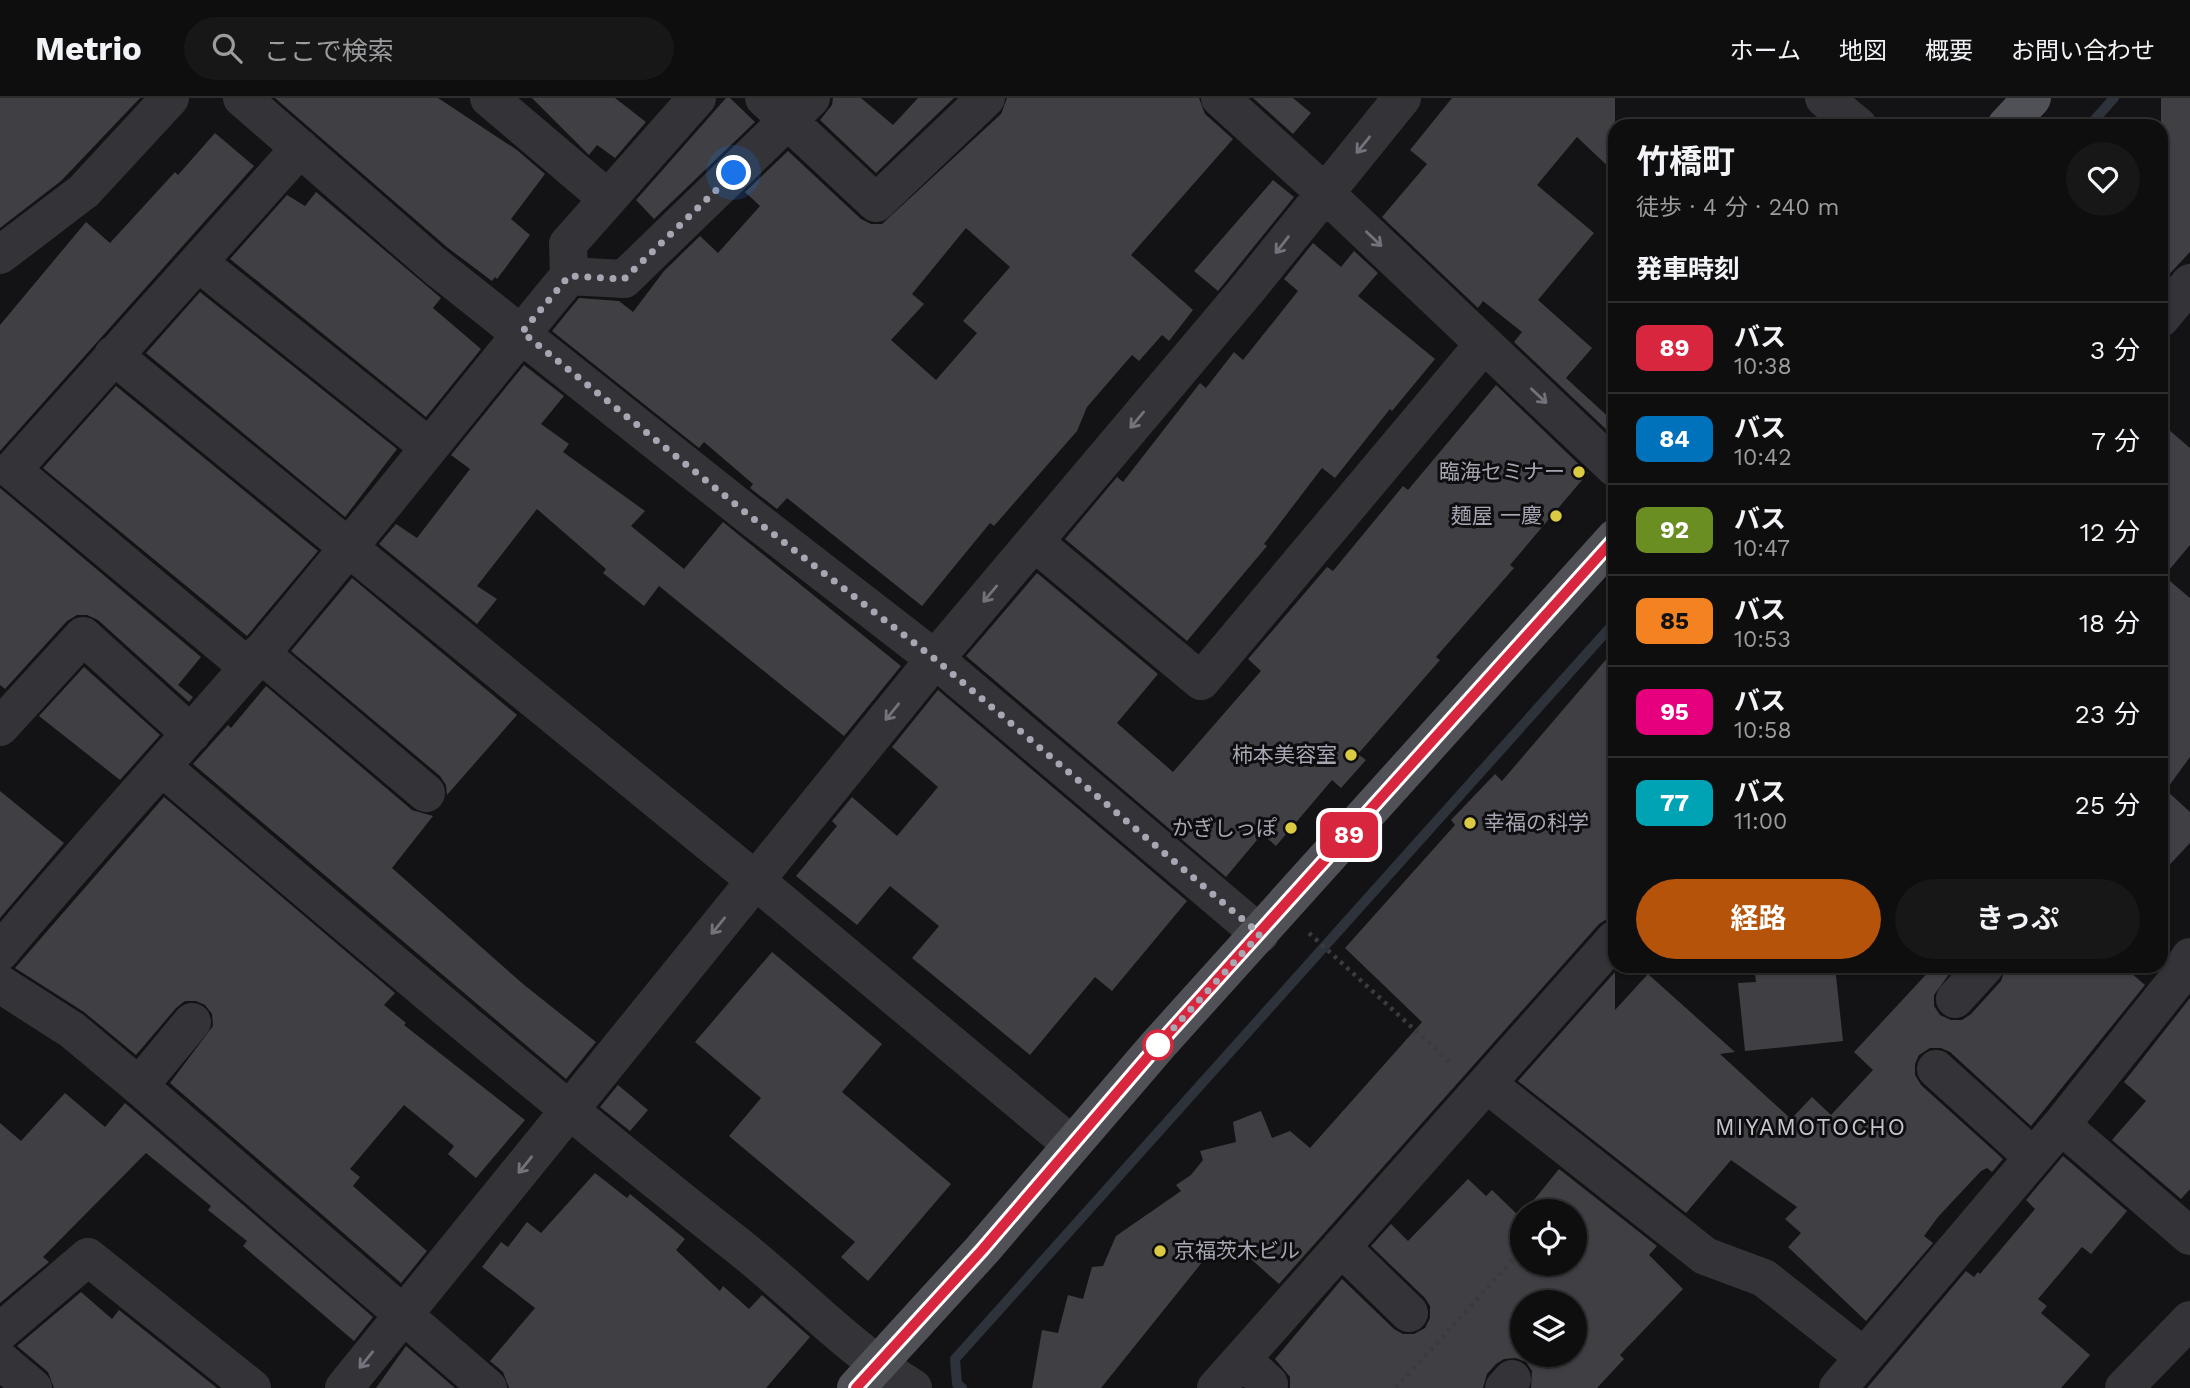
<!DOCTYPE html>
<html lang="ja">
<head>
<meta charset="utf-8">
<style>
	:root { --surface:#0e0e0f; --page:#171718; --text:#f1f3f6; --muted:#9b9c9e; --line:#2e2e2f; --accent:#b45309 }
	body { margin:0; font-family:"Work Sans","Noto Sans JP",sans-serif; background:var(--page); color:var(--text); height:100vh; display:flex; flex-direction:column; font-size:26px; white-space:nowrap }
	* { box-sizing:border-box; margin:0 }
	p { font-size:23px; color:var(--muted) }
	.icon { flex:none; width:38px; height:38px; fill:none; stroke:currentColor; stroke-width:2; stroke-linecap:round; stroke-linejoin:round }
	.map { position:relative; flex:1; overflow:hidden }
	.side { position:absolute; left:1608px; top:21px; width:560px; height:854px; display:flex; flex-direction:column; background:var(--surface); border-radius:21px; box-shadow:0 2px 5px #0004,0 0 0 2px var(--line) }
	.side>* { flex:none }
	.badge { padding:0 14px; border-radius:10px; font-size:24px; line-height:46px }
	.buttons { position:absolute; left:1510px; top:1101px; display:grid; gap:14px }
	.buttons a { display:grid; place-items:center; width:77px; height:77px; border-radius:50%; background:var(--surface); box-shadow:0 2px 5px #0004,0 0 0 2px var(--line); font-size:35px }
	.you { position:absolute; width:35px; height:35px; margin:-18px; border:5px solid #fff; border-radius:50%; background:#1a73e8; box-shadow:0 0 0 10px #1a73e833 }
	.map>.badge { position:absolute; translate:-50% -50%; box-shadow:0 0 0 4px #fff }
	h2 { padding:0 28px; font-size:26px; line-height:63px }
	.round { display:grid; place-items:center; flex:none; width:74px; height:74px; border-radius:37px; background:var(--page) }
	.headline { display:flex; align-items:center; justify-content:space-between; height:119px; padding:0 28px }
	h1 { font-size:33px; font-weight:700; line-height:52px }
	.button { display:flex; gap:14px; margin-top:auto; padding:14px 28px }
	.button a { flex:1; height:80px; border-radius:42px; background:var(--accent); color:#fff; font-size:28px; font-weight:700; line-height:80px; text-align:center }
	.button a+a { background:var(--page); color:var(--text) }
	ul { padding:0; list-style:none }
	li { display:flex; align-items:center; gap:21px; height:91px; padding:0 28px; border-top:2px solid var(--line) }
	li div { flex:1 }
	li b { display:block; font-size:26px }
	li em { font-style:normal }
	li .badge { min-width:77px; font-weight:700; text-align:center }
	header { display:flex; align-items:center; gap:42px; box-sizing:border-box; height:98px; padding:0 35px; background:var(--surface); border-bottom:2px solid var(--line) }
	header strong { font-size:33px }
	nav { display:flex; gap:38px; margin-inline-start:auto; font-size:24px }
	.search { width:490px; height:63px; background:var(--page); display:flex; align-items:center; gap:18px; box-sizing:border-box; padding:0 24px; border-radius:38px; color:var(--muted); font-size:26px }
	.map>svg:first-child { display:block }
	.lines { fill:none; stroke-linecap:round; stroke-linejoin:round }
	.stream { stroke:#2d323b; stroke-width:10 }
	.building { fill:#403f44; fill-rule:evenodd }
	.path { stroke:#3a3a3f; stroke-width:4.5; stroke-dasharray:3.5 5; stroke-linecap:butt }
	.minor { stroke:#343438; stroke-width:38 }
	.major { stroke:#505057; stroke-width:38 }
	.oneway { stroke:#73737c }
	.line-casing { stroke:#fff; stroke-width:16 }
	.line { stroke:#d7263d; stroke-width:10 }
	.walk { stroke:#a6a7b3; stroke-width:7; stroke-dasharray:0 12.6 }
	.poi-dot { fill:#dbcb43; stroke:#0e0d0f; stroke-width:2.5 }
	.stop-dot { fill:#fff; stroke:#d7263d; stroke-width:3.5 }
	.labels { text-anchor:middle; stroke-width:6; stroke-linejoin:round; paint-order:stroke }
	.poi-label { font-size:21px; fill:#a6a7b3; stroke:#0e0d0f; text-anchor:end }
	.neighbourhood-label { font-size:23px; letter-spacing:2px; fill:#c6c6cf; stroke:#0e0d0f }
</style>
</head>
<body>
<header>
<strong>Metrio</strong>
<div class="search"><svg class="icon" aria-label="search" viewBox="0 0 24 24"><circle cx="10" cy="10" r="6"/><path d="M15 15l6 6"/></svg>ここで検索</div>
<nav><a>ホーム</a><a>地図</a><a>概要</a><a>お問い合わせ</a></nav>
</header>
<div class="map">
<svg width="2190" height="1290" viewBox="0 0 2190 1290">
	<rect width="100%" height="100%" fill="#131214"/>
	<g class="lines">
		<path class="stream" d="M 2089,28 L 2114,0
			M 962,1290 L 957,1286 L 955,1261 L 1615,524"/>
	</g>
	<path class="building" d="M 0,0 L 140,0 L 61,83 L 0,130 Z
		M 275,0 L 438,0 L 517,52 L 545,76 L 511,121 L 530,137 L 497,181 L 495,179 L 492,183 L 448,150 Z
		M 532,0 L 615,0 L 646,24 L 615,60 L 597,47 L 589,57 Z
		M 726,0 L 730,0 L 755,24 L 654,121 L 636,102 Z
		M 833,0 L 861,0 L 893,27 L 918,0 L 954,0 L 876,75 L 820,22 L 832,7 Z
		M 1007,0 L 1199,0 L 1205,16 L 1233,41 L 1131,157 L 1193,212 L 1169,243 L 1162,237 L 1139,263 L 1132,257 L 1087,309 L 1077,333 L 994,428 L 990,425 L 922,508 L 787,400 L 777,411 L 750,390 L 753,386 L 704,344 L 699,350 L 552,233 L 579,200 L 619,203 L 633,214 L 664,173 L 700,138 L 718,155 L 760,108 L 745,94 L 788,53 L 861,121 L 871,126 L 882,126 L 1001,16 ZM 966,130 L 1010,169 L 963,223 L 977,235 L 936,282 L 891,242 L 924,206 L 912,196 Z
		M 1253,0 L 1293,0 L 1311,15 L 1293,36 Z
		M 1452,0 L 1615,0 L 1615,75 L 1577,39 L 1537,87 L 1594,135 L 1538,202 L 1592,250 L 1566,280 L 1615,325 L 1610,335 L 1514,244 L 1522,234 L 1483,203 L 1478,210 L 1382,119 L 1427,66 L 1410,52 Z
		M 2161,0 L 2190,0 L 2190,154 L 2161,185 Z
		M 215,35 L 254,68 L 0,353 L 0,227 L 86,124 L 110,145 L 175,74 L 178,77 Z
		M 1273,82 L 1294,99 L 1218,193 L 1194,173 Z
		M 316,94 L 441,200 L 433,210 L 481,251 L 426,319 L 230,161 L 287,97 L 305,108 Z
		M 1313,145 L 1341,169 L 1354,153 L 1378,175 L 1358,198 L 1435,261 L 1392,313 L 1390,311 L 1335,380 L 1322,370 L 1264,446 L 1267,448 L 1187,543 L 1065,441 L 1117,379 L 1123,384 L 1200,285 L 1206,290 L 1234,254 L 1243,262 L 1298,193 L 1284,181 Z
		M 200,194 L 397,351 L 345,419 L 146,255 Z
		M 524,267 L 564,298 L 541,326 L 569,346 L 563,354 L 645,413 L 631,428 L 684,471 L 723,424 L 901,568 L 844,638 L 659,488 L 644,508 L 603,475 L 606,471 L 537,411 L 477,488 L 497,501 L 477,526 L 379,446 L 396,426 L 417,440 L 470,371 L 451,357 Z
		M 1496,287 L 1588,375 L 1510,467 L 1514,470 L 1436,559 L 1440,562 L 1358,656 L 1366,662 L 1341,690 L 1332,682 L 1276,748 L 1262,736 L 1226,779 L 966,558 L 1037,475 L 1158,576 L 1117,625 L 1173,674 L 1261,573 L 1248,561 L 1327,469 L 1333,473 L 1403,388 L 1408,392 Z
		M 116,288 L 318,453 L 247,538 L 43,370 Z
		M 2161,325 L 2190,350 L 2190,447 L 2164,478 L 2190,500 L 2190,659 L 2166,692 L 2190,714 L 2190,745 L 2161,776 Z
		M 0,390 L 201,559 L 178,587 L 193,599 L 189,604 L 98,522 L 87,517 L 77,517 L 67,523 L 5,591 L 0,587 Z
		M 352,480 L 517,617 L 447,697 L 446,687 L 440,678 L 291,553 Z
		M 1615,551 L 1615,816 L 1599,826 L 1279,1186 L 1224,1137 L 1101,1290 L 1032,1290 L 1042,1232 L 1058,1235 L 1068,1197 L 1083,1201 L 1092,1169 L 1103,1168 L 1116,1138 L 1181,1093 L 1176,1087 L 1191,1077 L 1203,1062 L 1200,1053 L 1236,1044 L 1233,1024 L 1261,1013 L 1272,1040 L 1290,1033 L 1310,1050 L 1422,924 L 1345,850 L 1455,727 L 1451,722 L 1495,676 L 1502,683 Z
		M 84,569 L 160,637 L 120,682 L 39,618 Z
		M 266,588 L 412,712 L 433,718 L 392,770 L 523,886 L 596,944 L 566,981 L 193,666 L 228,627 L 231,630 Z
		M 938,592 L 1187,803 L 1112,893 L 1095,879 L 1030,957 L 912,860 L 939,828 L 890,788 L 857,827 L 796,778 L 837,728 L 832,723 L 852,699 L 897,738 L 938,689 L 892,649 Z
		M 0,693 L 64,745 L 0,820 Z
		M 164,699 L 395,895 L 384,907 L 406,925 L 404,927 L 525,1022 L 476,1080 L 448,1056 L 454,1048 L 404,1007 L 350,1071 L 360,1079 L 353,1088 L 427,1153 L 401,1185 L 170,985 L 213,928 L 212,916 L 205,907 L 196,903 L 185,903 L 176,910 L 136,957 L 84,914 L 15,870 Z
		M 772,854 L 882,946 L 842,994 L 951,1086 L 868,1183 L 841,1159 L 855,1144 L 729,1038 L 761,1000 L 695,944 Z
		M 1754,868 L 1835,868 L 1843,943 L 1745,953 L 1738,885 L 1756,884 Z
		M 1934,868 L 1955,868 L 1934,897 L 1934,908 L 1940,917 L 1951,922 L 1962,922 L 1971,916 L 2001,883 L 2006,868 L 2123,868 L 2145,887 L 2031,1028 L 1950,954 L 1941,950 L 1930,950 L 1919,957 L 1915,966 L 1915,977 L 1921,987 L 2003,1061 L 1992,1074 L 1987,1070 L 1981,1073 L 1938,1119 L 1924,1138 L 1933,1145 L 1866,1223 L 1788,1149 L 1801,1135 L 1785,1121 L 1797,1109 L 1731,1062 L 1686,1115 L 1518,983 L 1615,874 L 1615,912 L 1648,876 L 1735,954 L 1720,956 L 1791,1021 L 1812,999 L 1831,1017 L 1873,972 L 1854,954 Z
		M 2190,900 L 2190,1091 L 2181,1101 L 2112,1042 L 2146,1003 L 2124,984 Z
		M 618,987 L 648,1012 L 630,1033 L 600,1009 Z
		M 65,995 L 105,1029 L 125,1005 L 373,1219 L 354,1243 L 243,1148 L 247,1143 L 208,1112 L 211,1108 L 146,1055 L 43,1159 L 49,1164 L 0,1205 L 0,1025 L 21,1043 Z
		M 2063,1058 L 2127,1113 L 2091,1156 L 2082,1149 L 2038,1201 L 2047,1208 L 2041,1215 L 2090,1257 L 2061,1290 L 1867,1290 L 1966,1173 L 1974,1179 L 1978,1174 L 1980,1176 L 2035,1111 L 2026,1102 Z
		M 1559,1071 L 1657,1148 L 1649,1157 L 1683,1191 L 1620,1257 L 1624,1261 L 1597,1290 L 1531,1290 L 1532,1273 L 1526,1264 L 1516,1260 L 1504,1261 L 1496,1266 L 1487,1276 L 1483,1290 L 1290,1290 L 1290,1279 L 1275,1261 L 1342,1181 L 1394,1231 L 1403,1236 L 1414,1236 L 1425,1230 L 1430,1220 L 1430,1208 L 1425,1200 L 1371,1148 L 1391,1126 L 1408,1143 L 1468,1081 L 1486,1098 L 1492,1092 L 1520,1119 L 1522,1116 L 1522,1166 L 1575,1166 L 1575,1113 L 1525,1113 ZM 1522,1204 L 1575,1204 L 1575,1256 L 1522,1256 Z
		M 595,1075 L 627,1100 L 630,1096 L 685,1141 L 676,1152 L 720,1193 L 723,1188 L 749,1211 L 762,1197 L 810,1239 L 766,1290 L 509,1290 L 503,1274 L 490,1263 L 535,1210 L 482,1169 L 501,1144 L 508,1149 L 527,1124 L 541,1135 Z
		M 81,1194 L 112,1221 L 119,1212 L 217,1290 L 54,1290 L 48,1274 L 17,1248 Z
		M 406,1248 L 455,1290 L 376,1290 Z"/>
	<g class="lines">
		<path class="path" d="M 1309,835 L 1452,966
			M 1560,1113 L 1571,1102
			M 1396,1290 L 1522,1152"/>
		<path class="minor" d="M 242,0 L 434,167 L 750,418 L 935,561 L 1260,836
			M 489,0 L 608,101
			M 764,0 L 876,105 L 986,0
			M 1220,0 L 1324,94 L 1615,370
			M 1824,0 L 1858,28
			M 0,157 L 84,93 L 170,0
			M 199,165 L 429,349
			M 569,178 L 624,181 L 811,0
			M 2161,220 L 2190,185
			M 113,257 L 755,782 L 1072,1047
			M 1034,444 L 1201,583 L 1484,246
			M 260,555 L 426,695
			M 248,569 L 12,372 L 300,50
			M 0,629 L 83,538 L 191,636
			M 162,669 C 350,829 538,990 732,1143 C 794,1191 846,1249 913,1290
			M 0,854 C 85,752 175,655 261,555 C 366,431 465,303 569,178 L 568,146 L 697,0
			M 0,886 L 72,932 L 139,988 L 488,1290
			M 1955,901 L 1985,868
			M 1936,971 L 2033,1059
			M 1487,986 L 1705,1158 L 1764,1180 L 1864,1259
			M 139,988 L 192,924
			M 2061,1027 L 2190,1138
			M 1341,1149 L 1409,1215
			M 0,1234 L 88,1159 L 252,1290
			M 1242,1261 L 1269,1286
			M 0,1262 L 33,1290
			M 344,1290 L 935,561 L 1246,193 L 1402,0
			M 1216,1290 L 1615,841
			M 1504,1290 L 1512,1281
			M 1838,1290 L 2061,1027 L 2175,884 L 2190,859
			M 2124,1290 L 2190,1222"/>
		<path class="major" d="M 2006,28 L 2032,0
			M 856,1290 L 982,1152 L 1158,947 L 1615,440"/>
	</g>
	<defs><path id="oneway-shaft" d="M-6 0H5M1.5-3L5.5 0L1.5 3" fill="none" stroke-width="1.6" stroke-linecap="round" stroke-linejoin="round" transform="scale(1.75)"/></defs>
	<g class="oneway">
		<use href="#oneway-shaft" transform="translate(1363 47) rotate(129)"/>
		<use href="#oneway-shaft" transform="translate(1374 141) rotate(44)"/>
		<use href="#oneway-shaft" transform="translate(1282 147) rotate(128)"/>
		<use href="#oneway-shaft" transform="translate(1539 298) rotate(43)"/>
		<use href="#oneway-shaft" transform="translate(1137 322) rotate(130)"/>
		<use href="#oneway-shaft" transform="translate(990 496) rotate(130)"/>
		<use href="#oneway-shaft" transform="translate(892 614) rotate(129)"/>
		<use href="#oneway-shaft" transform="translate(718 828) rotate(129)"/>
		<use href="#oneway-shaft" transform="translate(525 1067) rotate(129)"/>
		<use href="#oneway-shaft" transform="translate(366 1262) rotate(129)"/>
	</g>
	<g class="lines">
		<defs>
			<path id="line" d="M 856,1290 L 982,1152 L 1158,947 L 1615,440"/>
		</defs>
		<use href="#line" class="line-casing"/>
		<use href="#line" class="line"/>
		<path class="walk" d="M 734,75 L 624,181 L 569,178 L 522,234 L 750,418 L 935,561 L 1260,836 L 1158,947"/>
	</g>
	<g class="poi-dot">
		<circle cx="1579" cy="374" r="7"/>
		<circle cx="1556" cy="418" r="7"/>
		<circle cx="1351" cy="657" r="7"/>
		<circle cx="1470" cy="725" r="7"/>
		<circle cx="1291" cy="730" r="7"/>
		<circle cx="1160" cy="1153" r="7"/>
	</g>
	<circle class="stop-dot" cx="1158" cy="947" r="14"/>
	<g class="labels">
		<g class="poi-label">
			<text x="1565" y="381">臨海セミナー</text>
			<text x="1542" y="425">麺屋 一慶</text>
			<text x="1337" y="664">柿本美容室</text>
			<text x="1484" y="732" text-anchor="start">幸福の科学</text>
			<text x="1277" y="737">かぎしっぽ</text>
			<text x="1174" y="1160" text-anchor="start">京福茨木ビル</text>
		</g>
		<g class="neighbourhood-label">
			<text x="1811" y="1037">MIYAMOTOCHO</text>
		</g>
	</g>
</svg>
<div class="buttons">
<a><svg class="icon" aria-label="locate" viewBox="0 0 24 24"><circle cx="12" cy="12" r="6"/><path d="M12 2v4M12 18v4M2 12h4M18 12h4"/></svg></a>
<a><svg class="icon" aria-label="layers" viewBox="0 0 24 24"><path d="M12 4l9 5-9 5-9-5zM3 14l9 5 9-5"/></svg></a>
</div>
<div class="you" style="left:734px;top:75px"></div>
<b class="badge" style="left:1349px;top:737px;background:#d7263d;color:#fff">89</b>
<section class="side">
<div class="headline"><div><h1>竹橋町</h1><p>徒歩 · 4 分 · 240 m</p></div><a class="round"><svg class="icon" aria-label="heart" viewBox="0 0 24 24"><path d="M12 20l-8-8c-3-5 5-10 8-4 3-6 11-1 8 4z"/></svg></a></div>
<h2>発車時刻</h2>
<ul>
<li><span class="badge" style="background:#d7263d;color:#fff">89</span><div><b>バス</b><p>10:38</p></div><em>3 分</em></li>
<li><span class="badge" style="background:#0072bc;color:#fff">84</span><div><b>バス</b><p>10:42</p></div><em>7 分</em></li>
<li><span class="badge" style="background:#6b8e23;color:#fff">92</span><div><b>バス</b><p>10:47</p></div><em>12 分</em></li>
<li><span class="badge" style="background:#f58220;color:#111">85</span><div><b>バス</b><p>10:53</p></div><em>18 分</em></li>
<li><span class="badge" style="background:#e6007e;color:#fff">95</span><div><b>バス</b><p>10:58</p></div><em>23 分</em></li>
<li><span class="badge" style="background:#00a3b4;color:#fff">77</span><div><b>バス</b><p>11:00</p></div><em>25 分</em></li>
</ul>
<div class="button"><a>経路</a><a>きっぷ</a></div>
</section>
</div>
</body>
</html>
